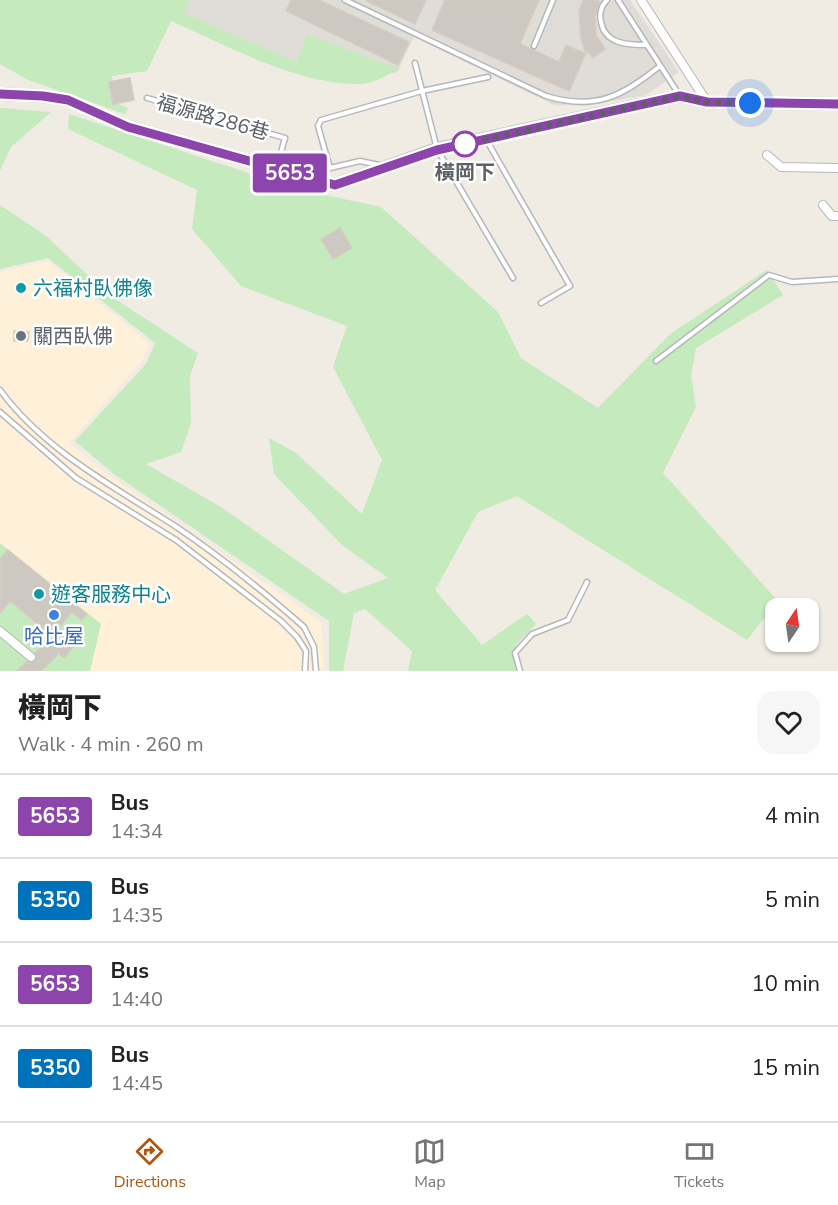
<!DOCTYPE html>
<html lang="en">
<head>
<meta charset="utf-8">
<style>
	:root { --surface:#fff; --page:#f6f6f6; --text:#222; --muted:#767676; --line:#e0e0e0; --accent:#b45309 }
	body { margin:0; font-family:"Nunito Sans","Noto Sans TC",sans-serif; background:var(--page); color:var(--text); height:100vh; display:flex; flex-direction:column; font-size:22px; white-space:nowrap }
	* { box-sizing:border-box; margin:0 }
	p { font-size:20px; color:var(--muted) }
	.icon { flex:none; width:33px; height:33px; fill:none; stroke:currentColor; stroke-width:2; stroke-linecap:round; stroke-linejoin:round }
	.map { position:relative; height:671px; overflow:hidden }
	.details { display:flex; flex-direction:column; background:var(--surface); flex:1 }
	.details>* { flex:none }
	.badge { padding:0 12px; border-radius:4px; font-size:21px; line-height:39px }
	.needle { width:39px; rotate:13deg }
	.tools { position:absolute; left:765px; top:598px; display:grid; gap:12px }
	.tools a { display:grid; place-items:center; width:54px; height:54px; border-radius:12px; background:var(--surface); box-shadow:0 2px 4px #0004; font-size:30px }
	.you { position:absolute; width:30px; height:30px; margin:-15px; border:4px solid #fff; border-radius:50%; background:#1a73e8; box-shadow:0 0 0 9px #1a73e833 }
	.map>.badge { position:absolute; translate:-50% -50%; box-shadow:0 0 0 3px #fff }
	.round { display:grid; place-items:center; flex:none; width:63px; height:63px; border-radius:18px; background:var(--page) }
	.head { display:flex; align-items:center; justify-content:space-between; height:102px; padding:0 18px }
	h1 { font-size:28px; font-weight:800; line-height:45px }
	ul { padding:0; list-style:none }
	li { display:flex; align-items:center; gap:18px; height:84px; padding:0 18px; border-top:2px solid var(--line) }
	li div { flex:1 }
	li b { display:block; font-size:22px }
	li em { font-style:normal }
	li .badge { min-width:66px; font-weight:700; text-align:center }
	.menu { display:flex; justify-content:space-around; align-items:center; height:84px; border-top:2px solid var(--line); background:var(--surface); font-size:16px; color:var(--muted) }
	.menu a { display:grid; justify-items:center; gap:3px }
	.menu .current { color:var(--accent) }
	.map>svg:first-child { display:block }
	.commercial { fill:#fff0d9 }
	.industrial { fill:#e0ddd8 }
	.green { fill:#c4eabd }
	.building { fill:#cdc8c2; stroke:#d5ccc1; stroke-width:1.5 }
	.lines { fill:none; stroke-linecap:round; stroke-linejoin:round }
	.lane-casing { stroke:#b4b8bc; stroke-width:7 }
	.street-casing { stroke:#b4b8bc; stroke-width:10 }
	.secondary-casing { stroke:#b5babf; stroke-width:14 }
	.lane { stroke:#fff; stroke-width:4 }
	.street { stroke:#fff; stroke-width:8 }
	.secondary { stroke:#fff; stroke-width:10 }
	.line-casing { stroke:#fff; stroke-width:14 }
	.line { stroke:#8e44ad; stroke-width:9 }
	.walk { stroke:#5b6165; stroke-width:6; stroke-dasharray:0 10.8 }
	.stop-dot { fill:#fff; stroke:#8e44ad; stroke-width:3 }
	.culture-dot { fill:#0f9aa8; stroke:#fff; stroke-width:2 }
	.worship-dot { fill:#6b7280; stroke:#fff; stroke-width:2 }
	.shop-dot { fill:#3f7fe0; stroke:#fff; stroke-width:2 }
	.labels { text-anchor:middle; stroke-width:5; stroke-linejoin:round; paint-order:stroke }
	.street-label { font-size:20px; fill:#5b6165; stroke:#fff }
	.stop-label { font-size:20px; font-weight:bold; fill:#5b6165; stroke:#fff }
	.culture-label { font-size:20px; fill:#0d838f; stroke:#fff; text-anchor:start }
	.worship-label { font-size:20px; fill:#5b616d; stroke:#fff; text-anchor:start }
	.shop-label { font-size:20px; fill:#366cbe; stroke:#fff }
</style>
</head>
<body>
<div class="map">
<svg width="838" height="671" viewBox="0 0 838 671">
	<rect width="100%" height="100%" fill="#f0ebe3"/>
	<path class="commercial" d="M 48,261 L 150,344 L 142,361 L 69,443 L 106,473 L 321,622 L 324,671 L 0,671 L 0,272 Z"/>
	<path class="industrial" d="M 132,0 L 630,0 L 679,72 L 646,95 L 585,106 L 554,105 L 414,37 L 397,73 L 299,69 Z"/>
	<path class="green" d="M 0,0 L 189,0 L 184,13 L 297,62 L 307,34 L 400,69 C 389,74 374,83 362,84 C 299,86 228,46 171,21 L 147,71 L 112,76 L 119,104 L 128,108 L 125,114 L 28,80 L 0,64 Z
		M 0,108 L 51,112 L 11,147 L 0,171 Z
		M 69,114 L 297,189 L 381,207 L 498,312 L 521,358 L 598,408 L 670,334 L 767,270 L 783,295 L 696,348 L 691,375 L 696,407 L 663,473 L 778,601 L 747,640 L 517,496 L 478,512 L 435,590 L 482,645 L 527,614 L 536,624 L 516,645 L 518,665 L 525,671 L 408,671 L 412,651 L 365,609 L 354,613 L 343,671 L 329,671 L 329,621 L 114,474 L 75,441 L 146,364 L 155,343 L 48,258 L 0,269 L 0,205 L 45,235 L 109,295 L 198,353 L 190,376 L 191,423 L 181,452 L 146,464 L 221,507 L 344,594 L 388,578 L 342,545 L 274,474 L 269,438 L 296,453 L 362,514 L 382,460 L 333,367 L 347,326 L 241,286 L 192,229 L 197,190 L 68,129 Z
		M 0,543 L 101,624 L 90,671 L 0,671 Z"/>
	<path class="building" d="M 291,0 L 319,0 L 409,42 L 398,65 L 286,11 Z
		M 365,0 L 426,0 L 415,24 Z
		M 445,0 L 539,0 L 520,44 L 559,62 L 566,45 L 586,54 L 581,38 L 579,11 L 583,0 L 595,0 L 600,2 L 595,16 L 596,35 L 605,49 L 593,58 L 587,51 L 569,91 L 432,30 Z
		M 130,78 L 134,100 L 113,104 L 109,82 Z
		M 340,228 L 352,248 L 333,259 L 321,239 Z
		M 14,331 L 29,332 L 28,341 L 14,341 Z
		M 8,550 L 87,614 L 81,620 L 72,612 L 57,630 L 75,645 L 64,658 L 59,653 L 41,671 L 17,671 L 27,661 L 35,661 L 35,653 L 52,636 L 10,601 L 0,613 L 0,559 Z"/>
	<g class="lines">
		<defs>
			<path id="lane" d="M 345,0 L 546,96 C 596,111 622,96 660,66
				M 607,0 C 601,6 599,13 601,22 C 605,44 627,45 646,45
				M 618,0 L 678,93
				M 534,46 L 553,0
				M 415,63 L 437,149 L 513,278
				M 147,98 L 285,138 L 281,152 L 329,167
				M 487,141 L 570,286 L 541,303
				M 379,165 L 360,161 L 330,168 L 318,126 L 321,120 L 422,91 L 488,77
				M 656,361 L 769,275 L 792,282 L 838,279
				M 0,390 C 44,450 114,487 175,526 C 220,556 264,592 304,627 L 314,647 L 316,671
				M 0,412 L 76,478 L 176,540 L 281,621 L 297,637 L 306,651 L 305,671
				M 520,671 L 515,653 L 532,634 L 568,620 L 587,582"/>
			<path id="street" d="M 641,0 L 707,102
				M 767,155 L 781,167 L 838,168
				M 823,205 L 832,216 L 838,216
				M 0,631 L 31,657"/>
			<path id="secondary" d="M 0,94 L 43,96 L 68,100 L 128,127 L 335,185 L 437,149 L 680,96 L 707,102 L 838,104"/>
		</defs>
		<use href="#lane" class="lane-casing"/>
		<use href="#street" class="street-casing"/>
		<use href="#secondary" class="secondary-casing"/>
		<use href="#lane" class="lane"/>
		<use href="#street" class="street"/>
		<use href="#secondary" class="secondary"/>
	</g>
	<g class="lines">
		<defs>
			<path id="line" d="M 0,94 L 43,96 L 68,100 L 128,127 L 335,185 L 437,150 L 680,96 L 707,102 L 838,104"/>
		</defs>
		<use href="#line" class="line-casing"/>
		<use href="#line" class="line"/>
		<path class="walk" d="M 465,144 L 680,96 L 707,102 L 750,103"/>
	</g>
	<circle class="stop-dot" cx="465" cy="144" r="12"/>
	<g class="culture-dot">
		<circle cx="21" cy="288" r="6"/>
		<circle cx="39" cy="594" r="6"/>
	</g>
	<circle class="worship-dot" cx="21" cy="336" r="6"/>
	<circle class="shop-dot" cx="54" cy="615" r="6"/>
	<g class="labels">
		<g class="street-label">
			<text transform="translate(213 117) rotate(16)" y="7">福源路286巷</text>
		</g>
		<g class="stop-label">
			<text x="465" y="179">橫岡下</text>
		</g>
		<g class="culture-label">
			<text x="33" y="295">六福村臥佛像</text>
			<text x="51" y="601">遊客服務中心</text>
		</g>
		<g class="worship-label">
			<text x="33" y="343">關西臥佛</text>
		</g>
		<g class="shop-label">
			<text x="54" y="643">哈比屋</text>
		</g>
	</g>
</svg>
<div class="tools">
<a><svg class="needle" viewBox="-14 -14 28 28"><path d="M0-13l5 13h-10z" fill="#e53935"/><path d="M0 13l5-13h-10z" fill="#767676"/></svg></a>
</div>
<div class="you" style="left:750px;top:103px"></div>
<b class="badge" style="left:290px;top:173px;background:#8e44ad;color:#fff">5653</b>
</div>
<section class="details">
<div class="head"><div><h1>橫岡下</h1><p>Walk · 4 min · 260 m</p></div><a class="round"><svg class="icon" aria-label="heart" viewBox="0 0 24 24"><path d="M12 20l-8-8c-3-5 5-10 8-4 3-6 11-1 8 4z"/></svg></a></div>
<ul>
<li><span class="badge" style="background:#8e44ad;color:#fff">5653</span><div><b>Bus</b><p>14:34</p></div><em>4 min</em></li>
<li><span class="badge" style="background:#0072bc;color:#fff">5350</span><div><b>Bus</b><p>14:35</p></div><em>5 min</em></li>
<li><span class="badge" style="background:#8e44ad;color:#fff">5653</span><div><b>Bus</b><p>14:40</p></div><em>10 min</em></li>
<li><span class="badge" style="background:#0072bc;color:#fff">5350</span><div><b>Bus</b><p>14:45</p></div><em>15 min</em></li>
</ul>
</section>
<nav class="menu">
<a class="current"><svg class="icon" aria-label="directions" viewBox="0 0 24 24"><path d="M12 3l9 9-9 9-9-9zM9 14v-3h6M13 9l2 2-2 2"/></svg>Directions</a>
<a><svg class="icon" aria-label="map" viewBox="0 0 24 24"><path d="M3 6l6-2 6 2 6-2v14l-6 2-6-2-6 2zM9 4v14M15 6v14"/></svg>Map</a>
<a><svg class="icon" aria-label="tickets" viewBox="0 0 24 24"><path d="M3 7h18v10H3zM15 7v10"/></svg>Tickets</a>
</nav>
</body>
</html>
